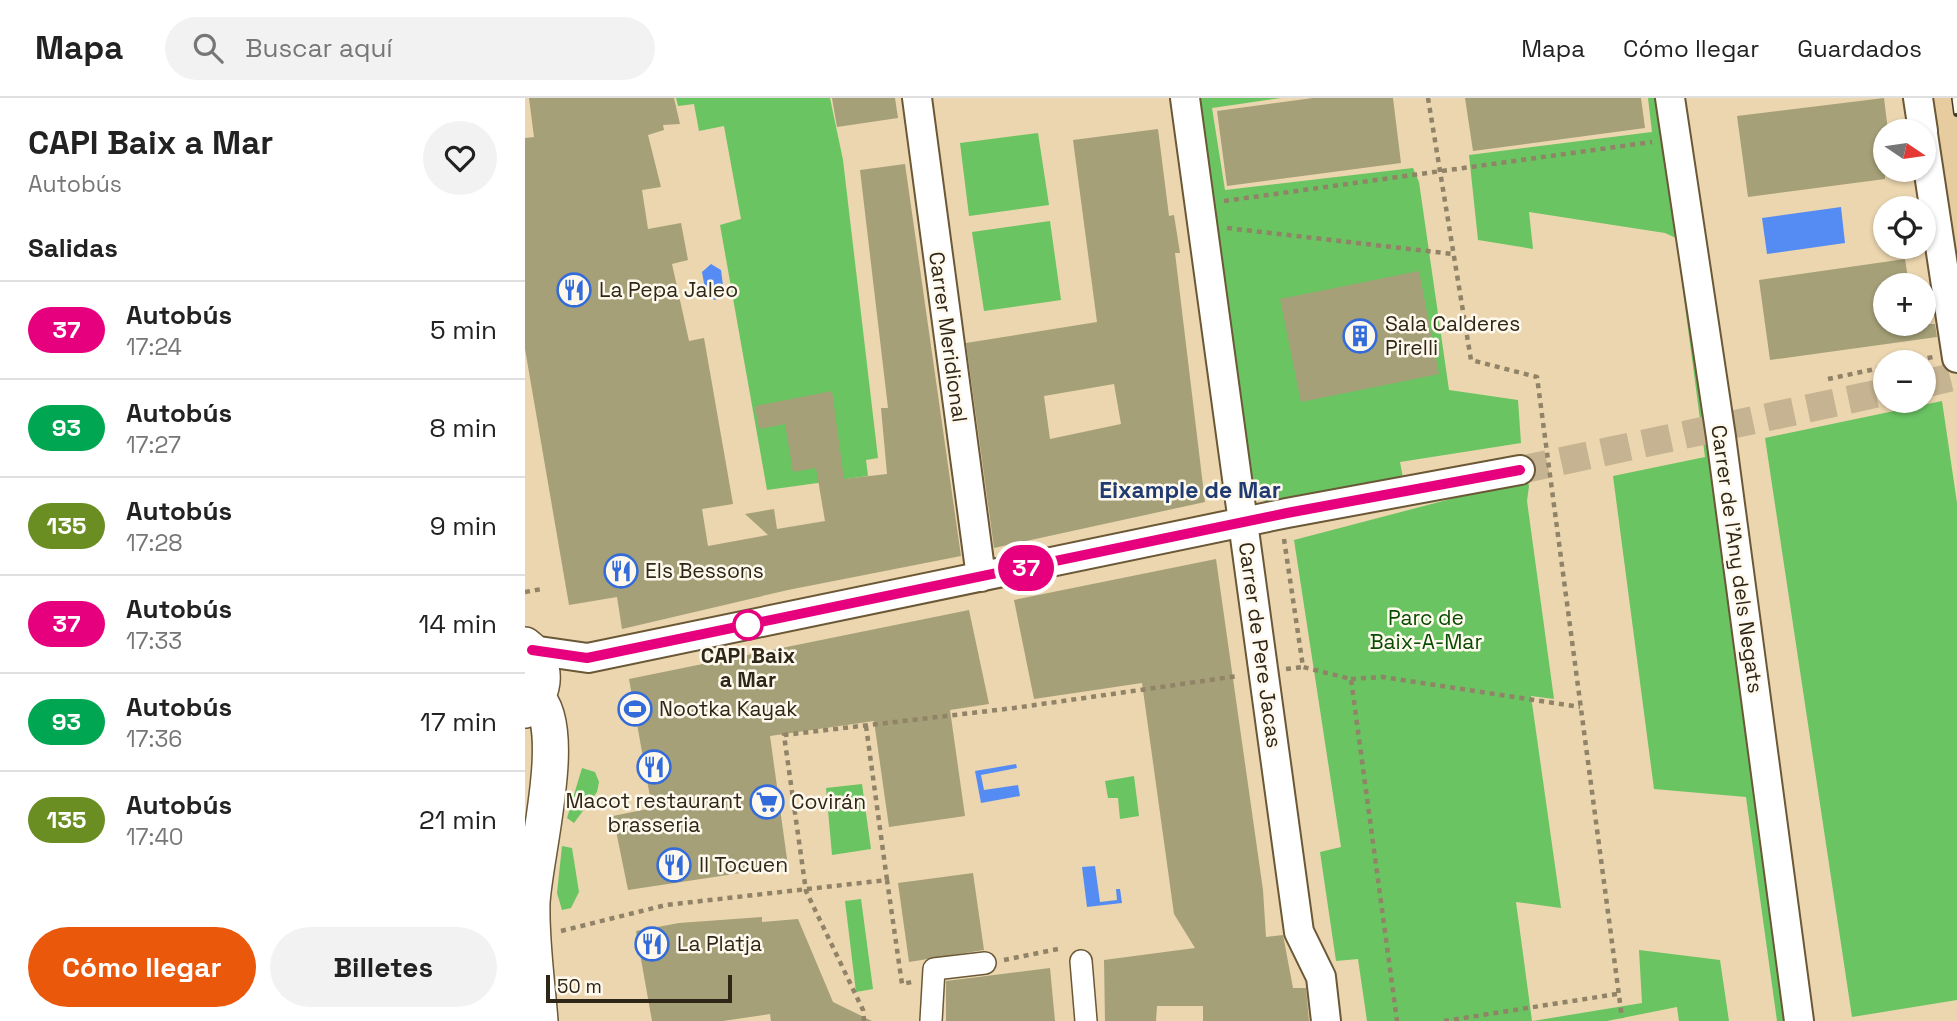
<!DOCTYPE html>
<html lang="es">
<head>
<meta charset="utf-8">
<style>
	:root { --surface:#fff; --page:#f2f2f2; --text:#222; --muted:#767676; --line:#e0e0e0; --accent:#ea580c }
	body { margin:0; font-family:"Space Grotesk",sans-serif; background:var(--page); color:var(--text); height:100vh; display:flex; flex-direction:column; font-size:26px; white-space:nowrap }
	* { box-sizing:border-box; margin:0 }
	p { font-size:23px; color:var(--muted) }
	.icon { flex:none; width:38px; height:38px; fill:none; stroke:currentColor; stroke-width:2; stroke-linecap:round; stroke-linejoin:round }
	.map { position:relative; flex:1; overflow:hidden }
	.sheet { display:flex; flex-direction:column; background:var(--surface); width:525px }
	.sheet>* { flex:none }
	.badge { padding:0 14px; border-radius:23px; font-size:24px; line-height:46px }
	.needle { width:46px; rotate:103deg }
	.tools { position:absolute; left:1348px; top:21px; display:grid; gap:14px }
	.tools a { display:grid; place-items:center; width:63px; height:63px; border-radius:50%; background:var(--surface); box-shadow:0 2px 5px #0004; font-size:35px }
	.scale { position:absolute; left:21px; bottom:18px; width:186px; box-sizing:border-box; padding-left:7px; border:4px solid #2e2617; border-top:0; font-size:19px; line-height:24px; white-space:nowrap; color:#2e2617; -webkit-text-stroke:5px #fff9ed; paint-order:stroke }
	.map>.badge { position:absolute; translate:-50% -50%; box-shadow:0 0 0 4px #fff }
	h2 { padding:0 28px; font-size:26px; line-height:63px }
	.round { display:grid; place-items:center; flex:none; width:74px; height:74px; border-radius:37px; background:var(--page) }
	.summary { display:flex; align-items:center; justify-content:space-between; height:119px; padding:0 28px }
	h1 { font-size:33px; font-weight:700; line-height:52px }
	.button { display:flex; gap:14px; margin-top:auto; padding:14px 28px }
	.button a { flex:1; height:80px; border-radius:42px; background:var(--accent); color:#fff; font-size:28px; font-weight:700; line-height:80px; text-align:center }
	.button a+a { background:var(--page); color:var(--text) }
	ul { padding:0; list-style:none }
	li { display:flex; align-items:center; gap:21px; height:98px; padding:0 28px; border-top:2px solid var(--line) }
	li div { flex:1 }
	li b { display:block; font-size:26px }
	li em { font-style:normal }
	li .badge { min-width:77px; font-weight:700; text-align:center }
	header { display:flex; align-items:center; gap:42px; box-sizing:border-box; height:98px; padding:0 35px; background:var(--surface); border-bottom:2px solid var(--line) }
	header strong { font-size:33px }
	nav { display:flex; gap:38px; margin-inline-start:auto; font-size:24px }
	.search { width:490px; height:63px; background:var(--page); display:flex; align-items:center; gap:18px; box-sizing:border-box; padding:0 24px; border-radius:38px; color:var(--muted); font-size:26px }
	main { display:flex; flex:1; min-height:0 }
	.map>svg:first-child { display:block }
	.built { fill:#e6cc9f }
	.green { fill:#6ac462 }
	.water { fill:#558cf4 }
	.building { fill:#a5a078; fill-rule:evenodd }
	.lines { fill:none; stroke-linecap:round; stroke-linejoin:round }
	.minor-tunnel { stroke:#c5b391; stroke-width:28; stroke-dasharray:28 14; stroke-linecap:butt }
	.pedestrian-casing { stroke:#6b5836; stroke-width:24 }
	.minor-casing { stroke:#6b5836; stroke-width:32 }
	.tertiary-casing { stroke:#6b5836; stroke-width:38 }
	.path { stroke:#918367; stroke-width:4.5; stroke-dasharray:5 5; stroke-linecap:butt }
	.pedestrian { stroke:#fff; stroke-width:21 }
	.minor { stroke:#fff; stroke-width:28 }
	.tertiary { stroke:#fff; stroke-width:35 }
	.rail-casing { stroke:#413826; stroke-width:8 }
	.rail { stroke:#fff9ed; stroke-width:5; stroke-dasharray:16; stroke-linecap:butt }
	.line-casing { stroke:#fff; stroke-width:16 }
	.line { stroke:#e6007e; stroke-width:10 }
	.stop-dot { fill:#fff; stroke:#e6007e; stroke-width:3.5 }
	.labels { text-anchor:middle; stroke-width:5; stroke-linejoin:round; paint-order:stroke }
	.poi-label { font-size:21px; fill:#2e2617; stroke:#fff9ed; text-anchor:start }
	.street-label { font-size:21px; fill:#2e2617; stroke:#fff9ed }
	.park-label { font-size:21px; fill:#084c04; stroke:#fff9ed }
	.stop-label { font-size:21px; font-weight:bold; fill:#2e2617; stroke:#fff9ed }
	.neighbourhood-label { font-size:23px; font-weight:bold; fill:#1f3b72; stroke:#fff9ed }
</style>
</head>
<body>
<header>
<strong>Mapa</strong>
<div class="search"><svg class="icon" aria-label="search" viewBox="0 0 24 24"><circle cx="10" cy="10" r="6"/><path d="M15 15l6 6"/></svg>Buscar aquí</div>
<nav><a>Mapa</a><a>Cómo llegar</a><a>Guardados</a></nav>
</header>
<main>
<section class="sheet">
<div class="summary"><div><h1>CAPI Baix a Mar</h1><p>Autobús</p></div><a class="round"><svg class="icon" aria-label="heart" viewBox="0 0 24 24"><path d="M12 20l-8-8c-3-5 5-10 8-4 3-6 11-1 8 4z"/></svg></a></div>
<h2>Salidas</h2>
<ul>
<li><span class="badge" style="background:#e6007e;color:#fff">37</span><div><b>Autobús</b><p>17:24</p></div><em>5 min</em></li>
<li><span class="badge" style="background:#00a651;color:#fff">93</span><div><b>Autobús</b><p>17:27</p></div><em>8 min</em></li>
<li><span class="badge" style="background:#6b8e23;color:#fff">135</span><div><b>Autobús</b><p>17:28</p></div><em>9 min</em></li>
<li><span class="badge" style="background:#e6007e;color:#fff">37</span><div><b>Autobús</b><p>17:33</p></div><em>14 min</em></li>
<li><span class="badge" style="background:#00a651;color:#fff">93</span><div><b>Autobús</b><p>17:36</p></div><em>17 min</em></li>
<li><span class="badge" style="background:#6b8e23;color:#fff">135</span><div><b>Autobús</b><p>17:40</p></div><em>21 min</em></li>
</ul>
<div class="button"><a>Cómo llegar</a><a>Billetes</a></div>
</section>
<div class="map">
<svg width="1432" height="923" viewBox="0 0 1432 923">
	<rect width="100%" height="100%" fill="#ebd6af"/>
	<path class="built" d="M 1406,0 L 1432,0 L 1432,191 Z"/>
	<path class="green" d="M 151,0 L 305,0 L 318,62 L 353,360 L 341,362 L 343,378 L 242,392 L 195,127 L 216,121 L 199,28 L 174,33 L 169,6 L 153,8 Z
		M 669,0 L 756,0 L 687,10 L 700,92 L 888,70 L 894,84 L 924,292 L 993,302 L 996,345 L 875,364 L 878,380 L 743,406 L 725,394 Z
		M 1123,0 L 1134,0 L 1264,923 L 1252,923 L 1221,699 L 1129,691 L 1088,378 L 1180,359 L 1151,140 L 1140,135 L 1004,114 L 1008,151 L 953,142 L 944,57 L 1127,34 Z
		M 513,35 L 524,107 L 444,118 L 435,45 Z
		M 525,123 L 536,202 L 459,213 L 447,134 Z
		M 1417,303 L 1432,405 L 1432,902 L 1327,919 L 1240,340 Z
		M 1002,381 L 1004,388 L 1002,403 L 1029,601 L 1006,598 L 1036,810 L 991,804 L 1007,923 L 842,923 L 833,861 L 811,863 L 795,754 L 816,749 L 769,442 Z
		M 57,670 L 70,674 L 74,684 L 72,694 L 49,725 L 42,720 Z
		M 609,678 L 614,718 L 595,721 L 593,700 L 583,700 L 580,683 Z
		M 337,686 L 346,751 L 307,757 L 301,690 Z
		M 37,748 L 47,750 L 54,794 L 46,810 L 37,812 L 32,795 Z
		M 336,801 L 348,891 L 331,894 L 320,803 Z
		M 1114,852 L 1195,862 L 1204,923 L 1154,923 L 1152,909 L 1082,923 L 1008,923 L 1117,905 Z"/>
	<path class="water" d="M 1316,109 L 1320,145 L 1242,156 L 1237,120 Z
		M 186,166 L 196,172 L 199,195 L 190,202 L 181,196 L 177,174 Z
		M 491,666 L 492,670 L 456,677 L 459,692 L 493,687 L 495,698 L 456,705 L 450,673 Z
		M 570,768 L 575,804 L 592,802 L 591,791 L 595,791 L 597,805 L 562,809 L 557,769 Z"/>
	<path class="building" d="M 4,0 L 149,0 L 155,26 L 138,27 L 139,32 L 123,37 L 136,89 L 117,92 L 123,131 L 156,125 L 163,162 L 147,166 L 164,243 L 179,240 L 208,406 L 177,411 L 183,448 L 243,437 L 220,416 L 249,411 L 252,431 L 300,423 L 291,370 L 268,374 L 260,326 L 234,331 L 230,308 L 307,293 L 319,381 L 362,376 L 356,310 L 363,310 L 335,72 L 380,66 L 436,458 L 263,492 L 97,531 L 92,499 L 44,507 L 0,251 L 0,40 L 9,39 Z
		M 307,0 L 370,0 L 373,20 L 312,29 Z
		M 788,0 L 868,0 L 876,65 L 702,88 L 692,13 Z
		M 940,0 L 1116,0 L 1120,30 L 948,53 Z
		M 1359,0 L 1363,33 L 1360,33 L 1360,81 L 1223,99 L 1212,18 Z
		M 633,31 L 644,118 L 649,117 L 655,155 L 650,155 L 680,404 L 469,450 L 441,245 L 572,224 L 548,42 ZM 589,286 L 596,326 L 525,341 L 519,298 Z
		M 1380,161 L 1384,187 L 1360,187 L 1360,226 L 1410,226 L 1412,239 L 1245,262 L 1234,182 Z
		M 894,173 L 914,276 L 776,304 L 755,201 Z
		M 691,461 L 738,792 L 741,839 L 758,837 L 768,890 L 781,890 L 784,923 L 678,923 L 678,908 L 632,908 L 631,923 L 580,923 L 579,862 L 670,850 L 649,816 L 617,585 L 509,601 L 489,502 Z
		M 444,512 L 464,606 L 425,612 L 440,718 L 364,729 L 349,623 L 245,638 L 263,768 L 103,792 L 88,718 L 127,710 L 104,581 Z
		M 448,775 L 459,852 L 384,864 L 373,785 Z
		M 237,819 L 237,824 L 273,821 L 308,904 L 347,923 L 246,923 L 245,916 L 198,923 L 127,923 L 111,833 L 154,825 Z
		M 525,870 L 530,923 L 421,923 L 421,883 Z"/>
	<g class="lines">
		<path class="minor-tunnel" d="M 1398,286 L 1432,278
			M 995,372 L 1360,294"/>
		<defs>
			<path id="pedestrian" d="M 556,863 L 561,923
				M 406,923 L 409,871 L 460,865"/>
			<path id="minor" d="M 392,0 L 456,479
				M 660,0 L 774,834 L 796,879 L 801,923
				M 1145,0 L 1196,339 L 1274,923
				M 1393,0 L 1398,33
				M 1398,36 L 1432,260
				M 7,552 L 63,560 L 762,415 L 995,372"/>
			<path id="tertiary" d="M 0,547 C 23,564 23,595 0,612
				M 12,600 C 44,631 9,760 7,805 C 6,844 12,884 15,923"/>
		</defs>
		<use href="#pedestrian" class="pedestrian-casing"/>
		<use href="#minor" class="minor-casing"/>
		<use href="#tertiary" class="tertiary-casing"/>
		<path class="path" d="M 903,0 L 946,262 L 1012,279 L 1097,920
			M 699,103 L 1127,44
			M 702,130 L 928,156
			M 1383,264 L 1408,259
			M 1303,281 L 1360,269
			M 759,441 L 778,569 L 826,581 L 872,923
			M 0,494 L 17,491
			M 761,571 L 778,569
			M 826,581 L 857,579 L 1055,609
			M 341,628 L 362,782
			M 36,833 L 141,807 L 362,782 L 377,886 L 387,884
			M 479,862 L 533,851
			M 339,923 L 338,912 L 281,793 L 259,637 L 489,610 L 713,578
			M 919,923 L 1092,896"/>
		<use href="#pedestrian" class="pedestrian"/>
		<use href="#minor" class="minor"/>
		<use href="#tertiary" class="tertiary"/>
		<defs>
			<path id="rail" d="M 1430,0 L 1432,15"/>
		</defs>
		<use href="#rail" class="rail-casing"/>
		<use href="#rail" class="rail"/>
	</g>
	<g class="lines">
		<defs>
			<path id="line" d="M 7,552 L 62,560 L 762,415 L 995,372"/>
		</defs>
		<use href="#line" class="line-casing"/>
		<use href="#line" class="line"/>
	</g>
	<defs>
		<symbol id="restaurant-ring" viewBox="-11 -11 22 22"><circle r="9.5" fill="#fff9ed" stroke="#336cda" stroke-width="1.5"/><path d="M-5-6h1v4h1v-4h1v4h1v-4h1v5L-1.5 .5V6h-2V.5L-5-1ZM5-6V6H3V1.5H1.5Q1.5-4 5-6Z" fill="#336cda"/></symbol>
		<symbol id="building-ring" viewBox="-11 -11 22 22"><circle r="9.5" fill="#fff9ed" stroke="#336cda" stroke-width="1.5"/><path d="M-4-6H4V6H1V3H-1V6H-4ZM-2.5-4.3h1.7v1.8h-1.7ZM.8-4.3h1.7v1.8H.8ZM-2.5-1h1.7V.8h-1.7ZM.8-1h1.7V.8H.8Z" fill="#336cda"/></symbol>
		<symbol id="stadium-ring" viewBox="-11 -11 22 22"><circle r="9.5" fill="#fff9ed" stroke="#336cda" stroke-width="1.5"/><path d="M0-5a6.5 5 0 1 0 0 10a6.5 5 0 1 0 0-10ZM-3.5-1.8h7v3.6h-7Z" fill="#336cda"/></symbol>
		<symbol id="supermarket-ring" viewBox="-11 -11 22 22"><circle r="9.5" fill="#fff9ed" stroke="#336cda" stroke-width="1.5"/><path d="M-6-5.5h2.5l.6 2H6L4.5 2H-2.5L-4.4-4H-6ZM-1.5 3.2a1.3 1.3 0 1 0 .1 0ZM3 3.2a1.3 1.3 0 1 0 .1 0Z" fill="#336cda"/></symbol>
	</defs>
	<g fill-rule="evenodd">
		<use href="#restaurant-ring" x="30" y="173" width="38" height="38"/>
		<use href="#building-ring" x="816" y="219" width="38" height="38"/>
		<use href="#restaurant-ring" x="77" y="454" width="38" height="38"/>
		<use href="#stadium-ring" x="91" y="592" width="38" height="38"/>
		<use href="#restaurant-ring" x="110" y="650" width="38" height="38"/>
		<use href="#supermarket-ring" x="223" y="685" width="38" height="38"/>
		<use href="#restaurant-ring" x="130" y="748" width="38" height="38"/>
		<use href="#restaurant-ring" x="108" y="827" width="38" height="38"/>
	</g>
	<circle class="stop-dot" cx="223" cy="527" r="14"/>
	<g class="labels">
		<g class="poi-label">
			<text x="74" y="199">La Pepa Jaleo</text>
			<text x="860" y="233">Sala Calderes<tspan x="860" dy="24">Pirelli</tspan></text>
			<text x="120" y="480">Els Bessons</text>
			<text x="134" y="618">Nootka Kayak</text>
			<text x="129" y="710" text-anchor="middle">Macot restaurant<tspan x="129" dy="24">brasseria</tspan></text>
			<text x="266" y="711">Covirán</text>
			<text x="174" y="774">Il Tocuen</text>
			<text x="152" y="853">La Platja</text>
		</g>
		<g class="street-label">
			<text transform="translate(423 239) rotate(82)" y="7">Carrer Meridional</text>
			<text transform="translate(1212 461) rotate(82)" y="7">Carrer de l'Any dels Negats</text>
			<text transform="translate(735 547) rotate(82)" y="7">Carrer de Pere Jacas</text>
		</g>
		<g class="park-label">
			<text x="901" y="527">Parc de<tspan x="901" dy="24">Baix-A-Mar</tspan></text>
		</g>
		<g class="stop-label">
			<text x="223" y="565">CAPI Baix<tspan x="223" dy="24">a Mar</tspan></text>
		</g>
		<g class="neighbourhood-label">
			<text x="665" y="400">Eixample de Mar</text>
		</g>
	</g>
</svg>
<div class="tools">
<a><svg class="needle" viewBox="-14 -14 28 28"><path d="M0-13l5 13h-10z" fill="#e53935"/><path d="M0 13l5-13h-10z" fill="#767676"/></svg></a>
<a><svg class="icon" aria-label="locate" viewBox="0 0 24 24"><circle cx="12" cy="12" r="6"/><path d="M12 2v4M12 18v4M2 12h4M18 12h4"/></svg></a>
<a>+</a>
<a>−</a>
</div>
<div class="scale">50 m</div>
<b class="badge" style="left:501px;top:470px;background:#e6007e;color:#fff">37</b>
</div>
</main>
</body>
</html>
